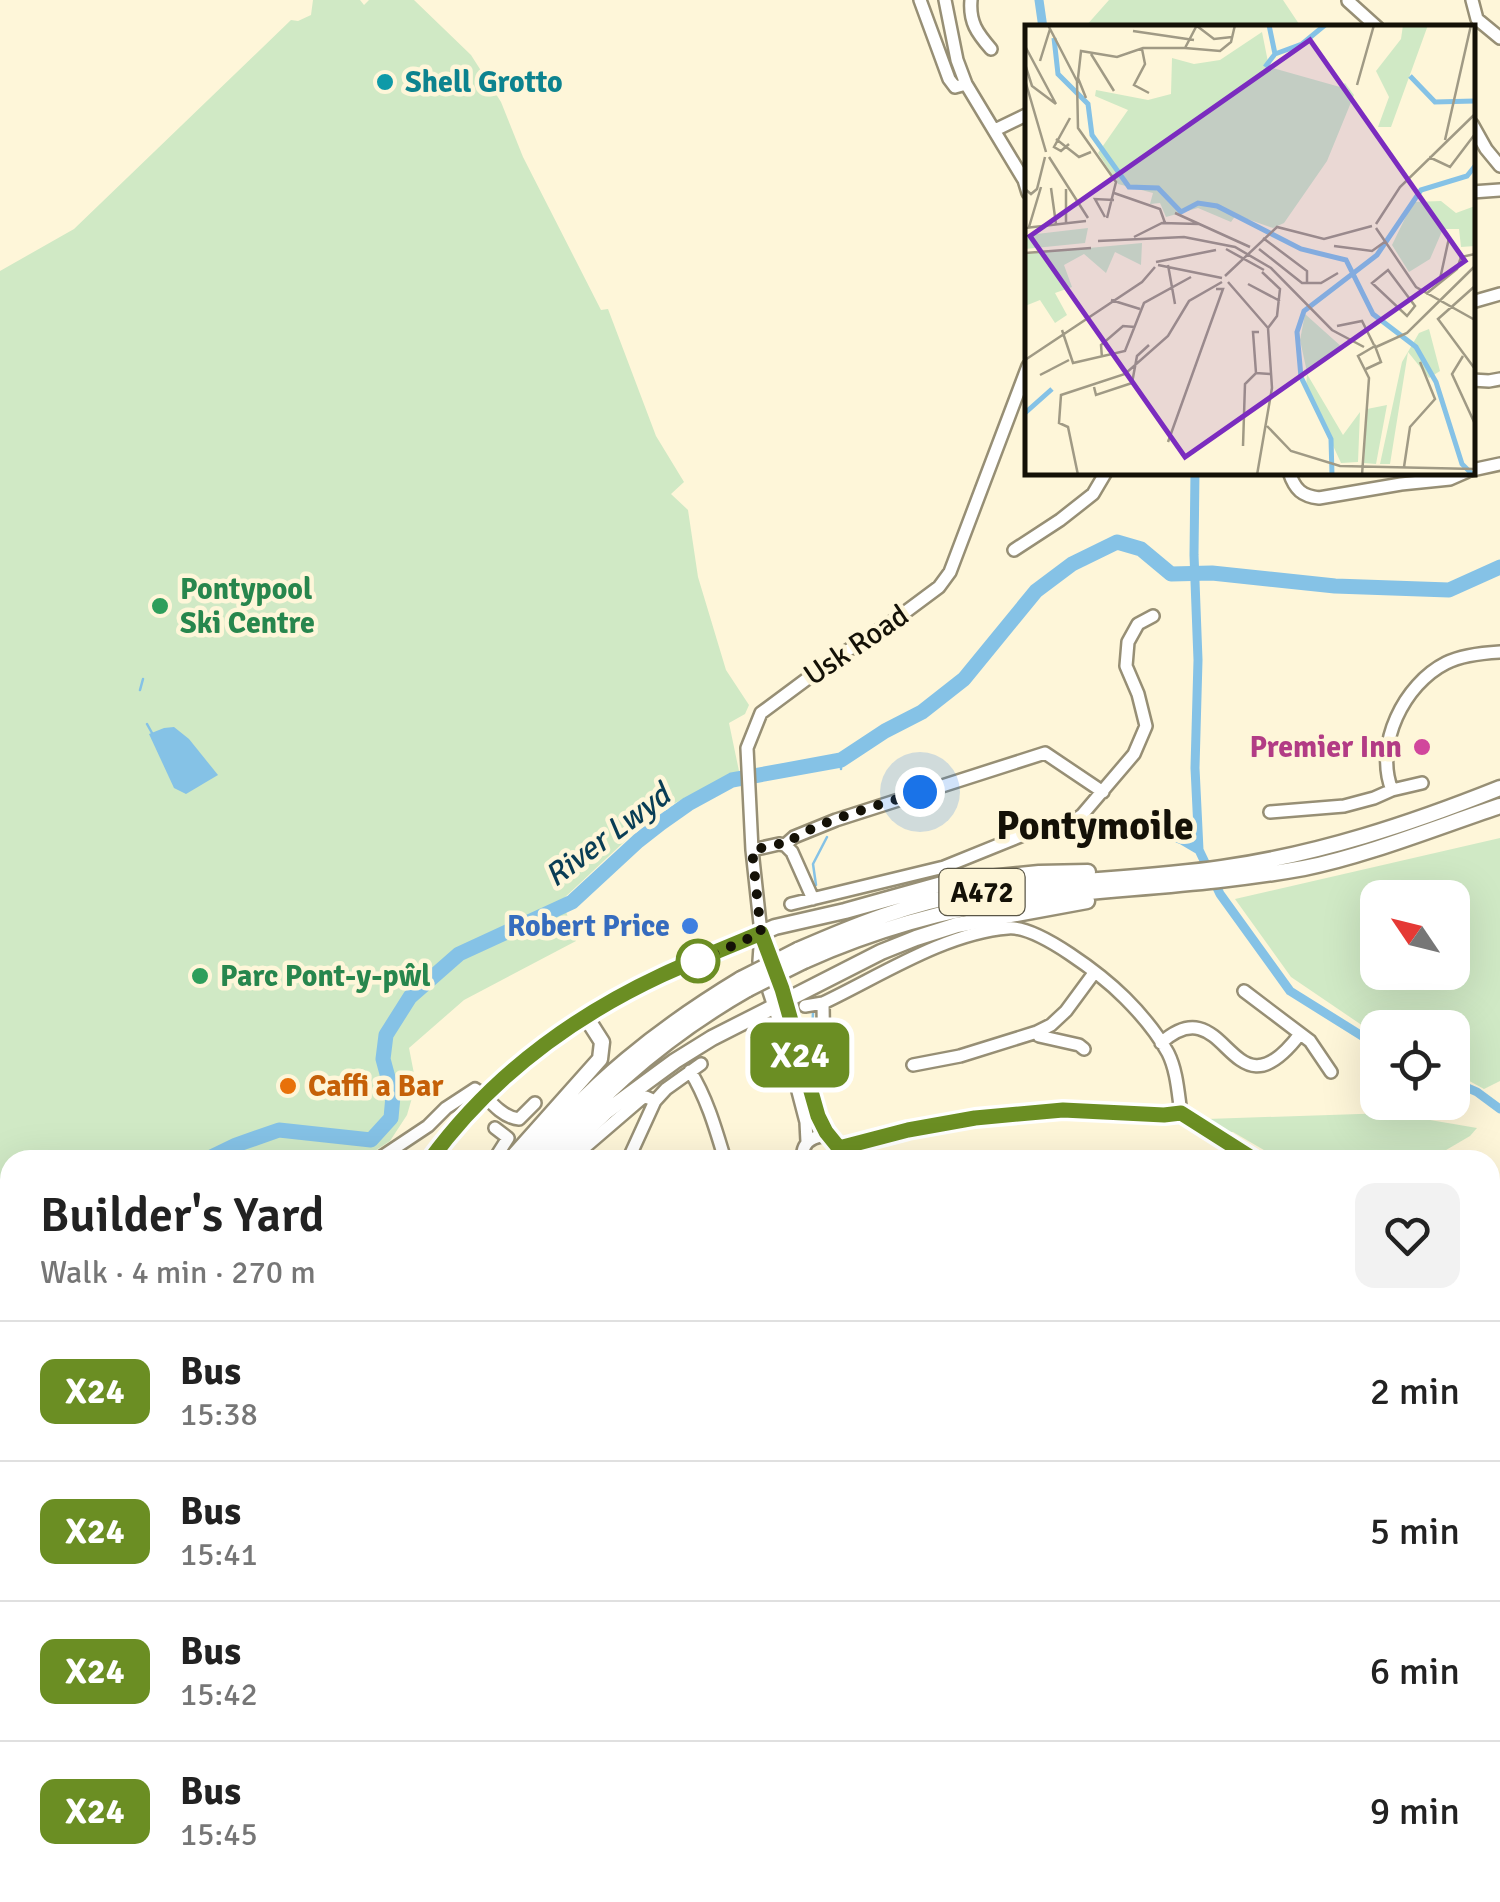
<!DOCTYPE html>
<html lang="en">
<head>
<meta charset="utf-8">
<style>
	:root { --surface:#fff; --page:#f2f2f2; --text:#222; --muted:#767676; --line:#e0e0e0 }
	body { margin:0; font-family:Signika,sans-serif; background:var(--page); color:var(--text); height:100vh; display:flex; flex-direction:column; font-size:38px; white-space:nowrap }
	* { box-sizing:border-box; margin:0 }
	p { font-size:32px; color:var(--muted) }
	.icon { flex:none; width:55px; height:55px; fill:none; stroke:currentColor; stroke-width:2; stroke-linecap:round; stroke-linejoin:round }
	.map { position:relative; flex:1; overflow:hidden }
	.details { position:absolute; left:0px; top:1150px; width:1500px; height:752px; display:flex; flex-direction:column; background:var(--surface); border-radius:30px 30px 0 0; box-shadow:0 10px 40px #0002 }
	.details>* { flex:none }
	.badge { padding:0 20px; border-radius:15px; font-size:35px; line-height:65px }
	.needle { width:65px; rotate:305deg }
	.tools { position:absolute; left:1360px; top:880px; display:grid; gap:20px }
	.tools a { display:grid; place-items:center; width:110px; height:110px; border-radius:20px; background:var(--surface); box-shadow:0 10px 40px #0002; font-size:50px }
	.you { position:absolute; width:50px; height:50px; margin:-25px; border:8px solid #fff; border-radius:50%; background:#1a73e8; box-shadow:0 0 0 15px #1a73e833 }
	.map>.badge { position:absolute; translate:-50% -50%; box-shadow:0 0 0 5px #fff }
	.round { display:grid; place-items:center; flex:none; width:105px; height:105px; border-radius:20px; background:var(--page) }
	.overview { display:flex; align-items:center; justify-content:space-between; height:170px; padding:0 40px }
	h1 { font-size:48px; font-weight:600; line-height:75px }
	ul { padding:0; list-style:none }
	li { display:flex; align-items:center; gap:30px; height:140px; padding:0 40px; border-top:2px solid var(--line) }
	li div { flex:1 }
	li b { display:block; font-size:38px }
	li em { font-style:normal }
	li .badge { min-width:110px; font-weight:700; text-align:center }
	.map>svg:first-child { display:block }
	.green { fill:#d0e9c5; fill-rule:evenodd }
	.water { fill:#85c2e6 }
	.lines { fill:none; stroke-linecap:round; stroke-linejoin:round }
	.stream { stroke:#85c2e6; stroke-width:2.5 }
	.canal { stroke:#85c2e6; stroke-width:9 }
	.river { stroke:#85c2e6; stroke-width:15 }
	.minor-casing { stroke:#978f75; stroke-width:16 }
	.major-casing { stroke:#978f75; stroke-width:19 }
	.minor { stroke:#fff; stroke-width:11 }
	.major { stroke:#fff; stroke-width:14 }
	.major-bridge-casing { stroke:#978f75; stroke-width:19; stroke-linecap:butt }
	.major-bridge { stroke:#fff; stroke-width:14 }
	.line-casing { stroke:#fff; stroke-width:22 }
	.line { stroke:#6b8e23; stroke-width:15 }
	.walk { stroke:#141107; stroke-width:10; stroke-dasharray:0 18 }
	.culture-dot { fill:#0f9aa8; stroke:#fef6d9; stroke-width:4 }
	.leisure-dot { fill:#2e9e5b; stroke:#fef6d9; stroke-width:4 }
	.hotel-dot { fill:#d1479c; stroke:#fef6d9; stroke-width:4 }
	.shop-dot { fill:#3f7fe0; stroke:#fef6d9; stroke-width:4 }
	.stop-dot { fill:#fff; stroke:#6b8e23; stroke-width:5 }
	.food-dot { fill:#e8710a; stroke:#fef6d9; stroke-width:4 }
	.labels { text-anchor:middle; stroke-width:9; stroke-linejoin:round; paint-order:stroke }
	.shield { fill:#fef6d9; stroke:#5a5646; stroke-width:2.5 }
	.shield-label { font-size:28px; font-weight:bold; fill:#141107 }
	.culture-label { font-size:30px; font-weight:bold; fill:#0d838f; stroke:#fef6d9; text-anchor:start }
	.leisure-label { font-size:30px; font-weight:bold; fill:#27864d; stroke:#fef6d9; text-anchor:start }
	.street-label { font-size:30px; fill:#141107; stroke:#fef6d9 }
	.hotel-label { font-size:30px; font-weight:bold; fill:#b23c85; stroke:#fef6d9; text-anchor:end }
	.shop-label { font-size:30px; font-weight:bold; fill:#366cbe; stroke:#fef6d9; text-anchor:end }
	.food-label { font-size:30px; font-weight:bold; fill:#c56008; stroke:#fef6d9; text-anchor:start }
	.water-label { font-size:32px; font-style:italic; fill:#093d55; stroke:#fef6d9 }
	.district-label { font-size:40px; font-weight:bold; fill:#141107; stroke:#fef6d9 }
	.inset-river { fill:none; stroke:#85c2e6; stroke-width:5 }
	.inset-road { fill:none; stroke:#a09a85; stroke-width:2.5 }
	.view { fill:#7b2cbf; fill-opacity:0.15; stroke:#7b2cbf; stroke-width:5 }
	.inset-edge { fill:none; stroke:#141107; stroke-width:5 }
</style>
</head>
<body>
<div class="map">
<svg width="1500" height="1902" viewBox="0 0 1500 1902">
	<rect width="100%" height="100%" fill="#fef6d9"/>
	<path class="green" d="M 313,0 L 360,0 L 364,5 L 369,0 L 414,0 L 471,55 L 501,102 L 523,157 L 601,310 L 608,309 L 656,436 L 684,482 L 671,494 L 688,510 L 698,577 L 726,670 L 749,705 L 745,714 L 729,723 L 739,771 L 655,813 L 562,900 L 576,941 L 464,1000 L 409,1048 L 416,1084 L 407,1115 L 390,1141 L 361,1160 L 10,1160 L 10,1316 L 0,1318 L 0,271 L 74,229 L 291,20 L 298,21 L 311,15 Z
		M 1109,0 L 1283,0 L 1301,27 L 1085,27 Z
		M 1500,838 L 1500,1081 L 1484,1089 L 1453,1072 L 1452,1028 L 1378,1028 L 1377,1034 L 1369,1030 L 1291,977 L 1235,899 ZM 1378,898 L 1452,898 L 1452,972 L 1378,972 Z
		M 1389,1113 L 1477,1128 L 1470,1136 L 1429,1160 L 1281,1160 L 1233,1132 L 1223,1132 L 1207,1119 Z
		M 119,1892 L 363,1893 L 360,1902 L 113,1902 Z"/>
	<path class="water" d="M 174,727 L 189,739 L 218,775 L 186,794 L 174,788 L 149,734 L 164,728 Z"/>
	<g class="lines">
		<path class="stream" d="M 140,690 L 143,679
			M 147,724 L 152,733
			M 841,769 L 841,760
			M 816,885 L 813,864 L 827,837
			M 811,1049 L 813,1013"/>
		<path class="canal" d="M 1039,0 L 1043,28
			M 1195,472 L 1194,555 L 1198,660 L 1195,768 L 1199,850 L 1220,894 L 1290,991 L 1378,1046
			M 1157,830 L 1182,840 L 1199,850
			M 1452,1081 L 1477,1092 L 1500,1109"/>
		<path class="river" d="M 205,1160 L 236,1145 L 279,1130 L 371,1140 L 391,1118 L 393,1096 L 383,1059 L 386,1035 L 410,997 L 459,954 L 572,902 L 638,841 L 661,823 L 688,804 L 732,780 L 841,760 L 885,731 L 922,712 L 964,679 L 1036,591 L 1072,564 L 1117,542 L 1141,549 L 1171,574 L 1212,573 L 1335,586 L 1449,590 L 1500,567
			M 0,1285 L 10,1287"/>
		<defs>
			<path id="minor" d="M 920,0 L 949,79 L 955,87 L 966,84
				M 945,0 L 957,60 L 966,84 L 1024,180 L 1028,193
				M 971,0 C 969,22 977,33 991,49
				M 1472,0 L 1477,19 L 1500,38
				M 1348,1 L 1378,28
				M 1472,124 L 1486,149 L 1500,166
				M 995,130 L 1028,114
				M 1472,192 L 1500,190
				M 1472,302 L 1500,294
				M 1472,380 L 1489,381 L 1500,379
				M 1472,470 L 1500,464
				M 1289,472 C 1295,490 1302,496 1319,498 L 1401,484 L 1450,479 L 1466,472
				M 1014,550 L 1060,520 L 1093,494 L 1106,472
				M 1392,790 C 1374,745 1404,684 1446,663 C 1462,655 1482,653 1500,652
				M 1270,812 L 1344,806 L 1374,798 L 1392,790 L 1422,783
				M 785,845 L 794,837 L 836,820 L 1045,753 L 1103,792
				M 785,845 L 792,852 L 813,899
				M 752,850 L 779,844 L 785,845
				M 791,904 L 944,867 L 1023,835 L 1068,825 L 1082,815 L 1134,754 L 1146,726 L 1138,694 L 1126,666 L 1128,642 L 1138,624 L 1153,616
				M 761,933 L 782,989 L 818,1116 L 832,1139
				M 1244,991 L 1310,1041 L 1331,1072
				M 805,1006 L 823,1003
				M 1037,1032 L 1039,1036 L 1079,1045 L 1084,1049
				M 1161,1043 C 1228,983 1230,1126 1300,1034
				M 913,1065 L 960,1056 L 1037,1032 L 1051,1025 L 1066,1011 L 1094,973
				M 690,1071 C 707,1098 716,1130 725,1160
				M 824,1075 L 823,1003 C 880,976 945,933 1008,928 C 1038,925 1104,977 1125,998 C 1141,1014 1157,1033 1168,1053 C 1177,1071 1178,1093 1181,1113
				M 484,1095 C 493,1105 505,1118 519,1119 L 535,1103
				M 1181,1113 L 1255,1160
				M 807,1142 L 806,1122 L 783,1034 L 759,961 L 761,933 L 752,850 L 747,748 L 761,713 L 827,664 L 896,619 L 939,587 L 950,572 L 1028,366
				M 839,1149 L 908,1130 L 975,1118 L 1063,1110 L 1164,1115 L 1181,1113
				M 377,1160 L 428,1126 L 446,1108 L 475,1089 L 484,1095
				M 431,1160 C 491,1077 570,1019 662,975 C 695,960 728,947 761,933
				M 494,1160 L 508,1138 L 495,1128
				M 570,1160 L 641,1099 L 646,1097 L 655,1101 L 666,1089 L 701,1064
				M 628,1160 L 655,1101
				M 803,1160 C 801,1147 808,1138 821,1136 C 835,1137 842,1147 840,1160
				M 1490,1311 L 1500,1320
				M 0,1340 L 10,1338
				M 1490,1489 L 1500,1495
				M 0,1596 L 10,1597
				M 0,1664 L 10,1670
				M 0,1731 L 10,1736
				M 0,1798 L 10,1779
				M 991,1892 L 993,1902
				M 1345,1892 L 1350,1902
				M 542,1902 L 542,1892
				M 719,1902 L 719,1892
				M 806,1902 L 810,1892
				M 927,1902 L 927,1892"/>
			<path id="major" d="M 761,933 L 775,927 L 845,911 L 949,882 L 1039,873 L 1088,872
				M 798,950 C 853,926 912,902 972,893 C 1055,880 1139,880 1222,868 C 1319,854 1410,824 1500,788
				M 804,961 C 878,928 957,906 1038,897 C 1127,887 1216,884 1304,868 C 1368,855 1437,827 1500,806
				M 510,1160 L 600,1059 L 602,1042 L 586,1017
				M 529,1160 C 587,1085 660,1028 741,979
				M 545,1160 C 603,1090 669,1034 748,989
				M 556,1160 L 607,1111 L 675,1061 L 712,1038 L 881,952 L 916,938 L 957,925 L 1087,901
				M 0,1566 L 10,1568
				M 106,1902 L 111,1892"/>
		</defs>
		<use href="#minor" class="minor-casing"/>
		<use href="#major" class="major-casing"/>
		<use href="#minor" class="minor"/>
		<use href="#major" class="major"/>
		<defs>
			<path id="major-bridge" d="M 741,979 L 798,950
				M 748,989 L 804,961"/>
		</defs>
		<use href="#major-bridge" class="major-bridge-casing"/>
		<use href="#major-bridge" class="major-bridge"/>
	</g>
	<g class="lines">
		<defs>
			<path id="line" d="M 430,1160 C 490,1078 570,1018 662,975 C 695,960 728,947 761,933 L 782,989 L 818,1116 L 826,1132 L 839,1148 L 908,1130 L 975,1118 L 1063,1110 L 1164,1115 L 1181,1113 L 1255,1160"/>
		</defs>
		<use href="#line" class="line-casing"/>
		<use href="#line" class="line"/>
		<path class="walk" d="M 698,961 L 761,933 L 752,850 L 779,844 L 785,845 C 809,823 887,803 920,792"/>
	</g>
	<circle class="culture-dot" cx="385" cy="82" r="10"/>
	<g class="leisure-dot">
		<circle cx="160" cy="606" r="10"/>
		<circle cx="200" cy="976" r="10"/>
	</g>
	<circle class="hotel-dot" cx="1422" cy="747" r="10"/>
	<circle class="shop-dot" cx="690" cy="926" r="10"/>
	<circle class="stop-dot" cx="698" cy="961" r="20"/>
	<circle class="food-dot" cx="288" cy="1086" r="10"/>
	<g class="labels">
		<rect class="shield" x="939.5" y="869" width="85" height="46" rx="8"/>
		<g class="shield-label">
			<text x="982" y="902">A472</text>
		</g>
		<g class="culture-label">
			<text x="405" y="92">Shell Grotto</text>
		</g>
		<g class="leisure-label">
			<text x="180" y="599">Pontypool<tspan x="180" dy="34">Ski Centre</tspan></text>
			<text x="220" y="986">Parc Pont-y-pŵl</text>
		</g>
		<g class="street-label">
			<text transform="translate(856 645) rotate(-34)" y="10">Usk Road</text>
		</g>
		<g class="hotel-label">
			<text x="1402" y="757">Premier Inn</text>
		</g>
		<g class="shop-label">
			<text x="670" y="936">Robert Price</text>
		</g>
		<g class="food-label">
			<text x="308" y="1096">Caffi a Bar</text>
		</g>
		<g class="water-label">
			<text transform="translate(607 835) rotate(-37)" y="11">River Lwyd</text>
		</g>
		<g class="district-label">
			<text x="1095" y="839">Pontymoile</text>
		</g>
	</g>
	<g transform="translate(1025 25)">
		<rect width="450" height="450" fill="#fef6d9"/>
		<path d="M 378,0 L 403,0 L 366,102 L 353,102 L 364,72 L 351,46 L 376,14 ZM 237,7 L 244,42 L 315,62 L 320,58 L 329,70 L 302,136 L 259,198 L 248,203 L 211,190 L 206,197 L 173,183 L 141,192 L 135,178 L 125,179 L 128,168 L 93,159 L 73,128 L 103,85 L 70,71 L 71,65 L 123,75 L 146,69 L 147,33 L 169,39 L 195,35 ZM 416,176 L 431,188 L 450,181 L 450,221 L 436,222 L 434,204 L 418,204 L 405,234 L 384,247 L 367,220 L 388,177 ZM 63,203 L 60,218 L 0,224 L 3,210 ZM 117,218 L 116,240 L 90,227 L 81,248 L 59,229 L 39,240 L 47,262 L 30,268 L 42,290 L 30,298 L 15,275 L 0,281 L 0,229 ZM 280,289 L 318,323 L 282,347 L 275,315 ZM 404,304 L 415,346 L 404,353 L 383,327 L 365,439 L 355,439 L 377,337 L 394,308 ZM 282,349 L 318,410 L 335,387 L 333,437 L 316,438 L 281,362 ZM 362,380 L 351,439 L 339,438 L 342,384 Z" fill="#d0e9c5"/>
		<path class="inset-river" d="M 29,13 L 33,49 L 63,79 L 67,110 L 104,162 L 133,163 L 156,187 L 173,178 L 192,181 L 276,224 L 321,235 L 348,289 L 391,322 L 411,357 L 437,439 L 448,450M 250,29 L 277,19 L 300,0M 240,42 L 250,29 L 244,0M 385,51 L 410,77 L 450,76M 0,388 L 27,364M 307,450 L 306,414 L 276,352 L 272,307 L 279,286 L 352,230 L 396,165 L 442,151 L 450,141"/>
		<path class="inset-road" d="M 23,0 L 52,56 L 53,103 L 91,157 L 82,193M 172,1 L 189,14 L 207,12M 108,6 L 169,15M 0,21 L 31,79M 160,23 L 195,26 L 206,17 L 210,0M 117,24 L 120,39 L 109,60 L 124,68M 66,29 L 89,66M 15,36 L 25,4M 0,39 L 7,61 L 31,79M 0,55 L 21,127M 332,60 L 349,0M 61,73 L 53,53 L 56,26 L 92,32 L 118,23 L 160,23 L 172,0M 0,100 L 0,156M 31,114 L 54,132 L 66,127M 420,115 L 446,0M 44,119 L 36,126 L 29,122 L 45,93M 24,132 L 63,193M 404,132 L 425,142 L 450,109M 26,163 L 31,199M 0,164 L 6,169 L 12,164 L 20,132M 89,168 L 135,184 L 140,198M 150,188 L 225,222M 80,192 L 70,174 L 89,175M 41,198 L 41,164M 351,199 L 375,162 L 450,89M 4,202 L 16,162M 0,203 L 61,196M 351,203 L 391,262 L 450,295M 109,212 L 137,198 L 174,199M 238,213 L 282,246 L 282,259M 73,216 L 159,212 L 210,222 L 246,243 L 307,305 L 339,322M 309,221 L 347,226 L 361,216M 201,224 L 239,245M 234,224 L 277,258 L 296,258 L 313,248M 0,228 L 66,223M 131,237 L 191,225M 133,240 L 197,253M 143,240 L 150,279M 363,245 L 390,281 L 382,291 L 347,258 ZM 237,247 L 255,264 L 252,291 L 243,303M 200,251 L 252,202 L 299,214 L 347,201M 415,254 L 424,213M 203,257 L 243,303M 223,259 L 255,276M 450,261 L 413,294 L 450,344M 401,269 L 432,244 L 436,232 L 450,229M 86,275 L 115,284M 312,301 L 337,296 L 349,320M 37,305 L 48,338 L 100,326 L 119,278 L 166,252M 351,322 L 382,308 L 450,241M 438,331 L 427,349 L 450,399M 77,333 L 76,320 L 98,301 L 110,302M 0,335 L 117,257 L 130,242M 25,345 L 15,350 L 44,335M 231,348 L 228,307 L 234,307M 69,362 L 71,370 L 107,358 L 112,331 L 124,320M 242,401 L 266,426 L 315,441 L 450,444M 143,417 L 198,264 L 191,264M 218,421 L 220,359 L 231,348 L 245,349M 379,442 L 385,402 L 410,374 L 395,337M 53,450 L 43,402 L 34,398 L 36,370 L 100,349 L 143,311 L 164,276 L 197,257M 232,450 L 247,363 L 243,303M 337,450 L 344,353 L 333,331 L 350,321 L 356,337 L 341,344"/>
		<path class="view" d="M 285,15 L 440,236 L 160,432 L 5,211 Z"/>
		<rect width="450" height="450" class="inset-edge"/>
	</g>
</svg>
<div class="tools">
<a><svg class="needle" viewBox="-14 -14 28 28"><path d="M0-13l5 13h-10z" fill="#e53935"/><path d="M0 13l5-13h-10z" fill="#767676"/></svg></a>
<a><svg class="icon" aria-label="locate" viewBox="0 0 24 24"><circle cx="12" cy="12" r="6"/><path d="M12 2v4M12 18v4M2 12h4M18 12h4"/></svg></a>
</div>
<div class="you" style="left:920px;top:792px"></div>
<b class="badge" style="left:800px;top:1055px;background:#6b8e23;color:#fff">X24</b>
<section class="details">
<div class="overview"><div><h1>Builder's Yard</h1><p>Walk · 4 min · 270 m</p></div><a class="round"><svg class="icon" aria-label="heart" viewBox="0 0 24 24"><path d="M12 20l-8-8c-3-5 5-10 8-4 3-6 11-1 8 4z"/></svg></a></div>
<ul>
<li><span class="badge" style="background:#6b8e23;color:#fff">X24</span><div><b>Bus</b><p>15:38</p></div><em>2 min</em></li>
<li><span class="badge" style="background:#6b8e23;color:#fff">X24</span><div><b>Bus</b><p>15:41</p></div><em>5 min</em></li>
<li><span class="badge" style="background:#6b8e23;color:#fff">X24</span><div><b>Bus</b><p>15:42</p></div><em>6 min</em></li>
<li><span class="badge" style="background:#6b8e23;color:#fff">X24</span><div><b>Bus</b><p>15:45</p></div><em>9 min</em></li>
</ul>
</section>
</div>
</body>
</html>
